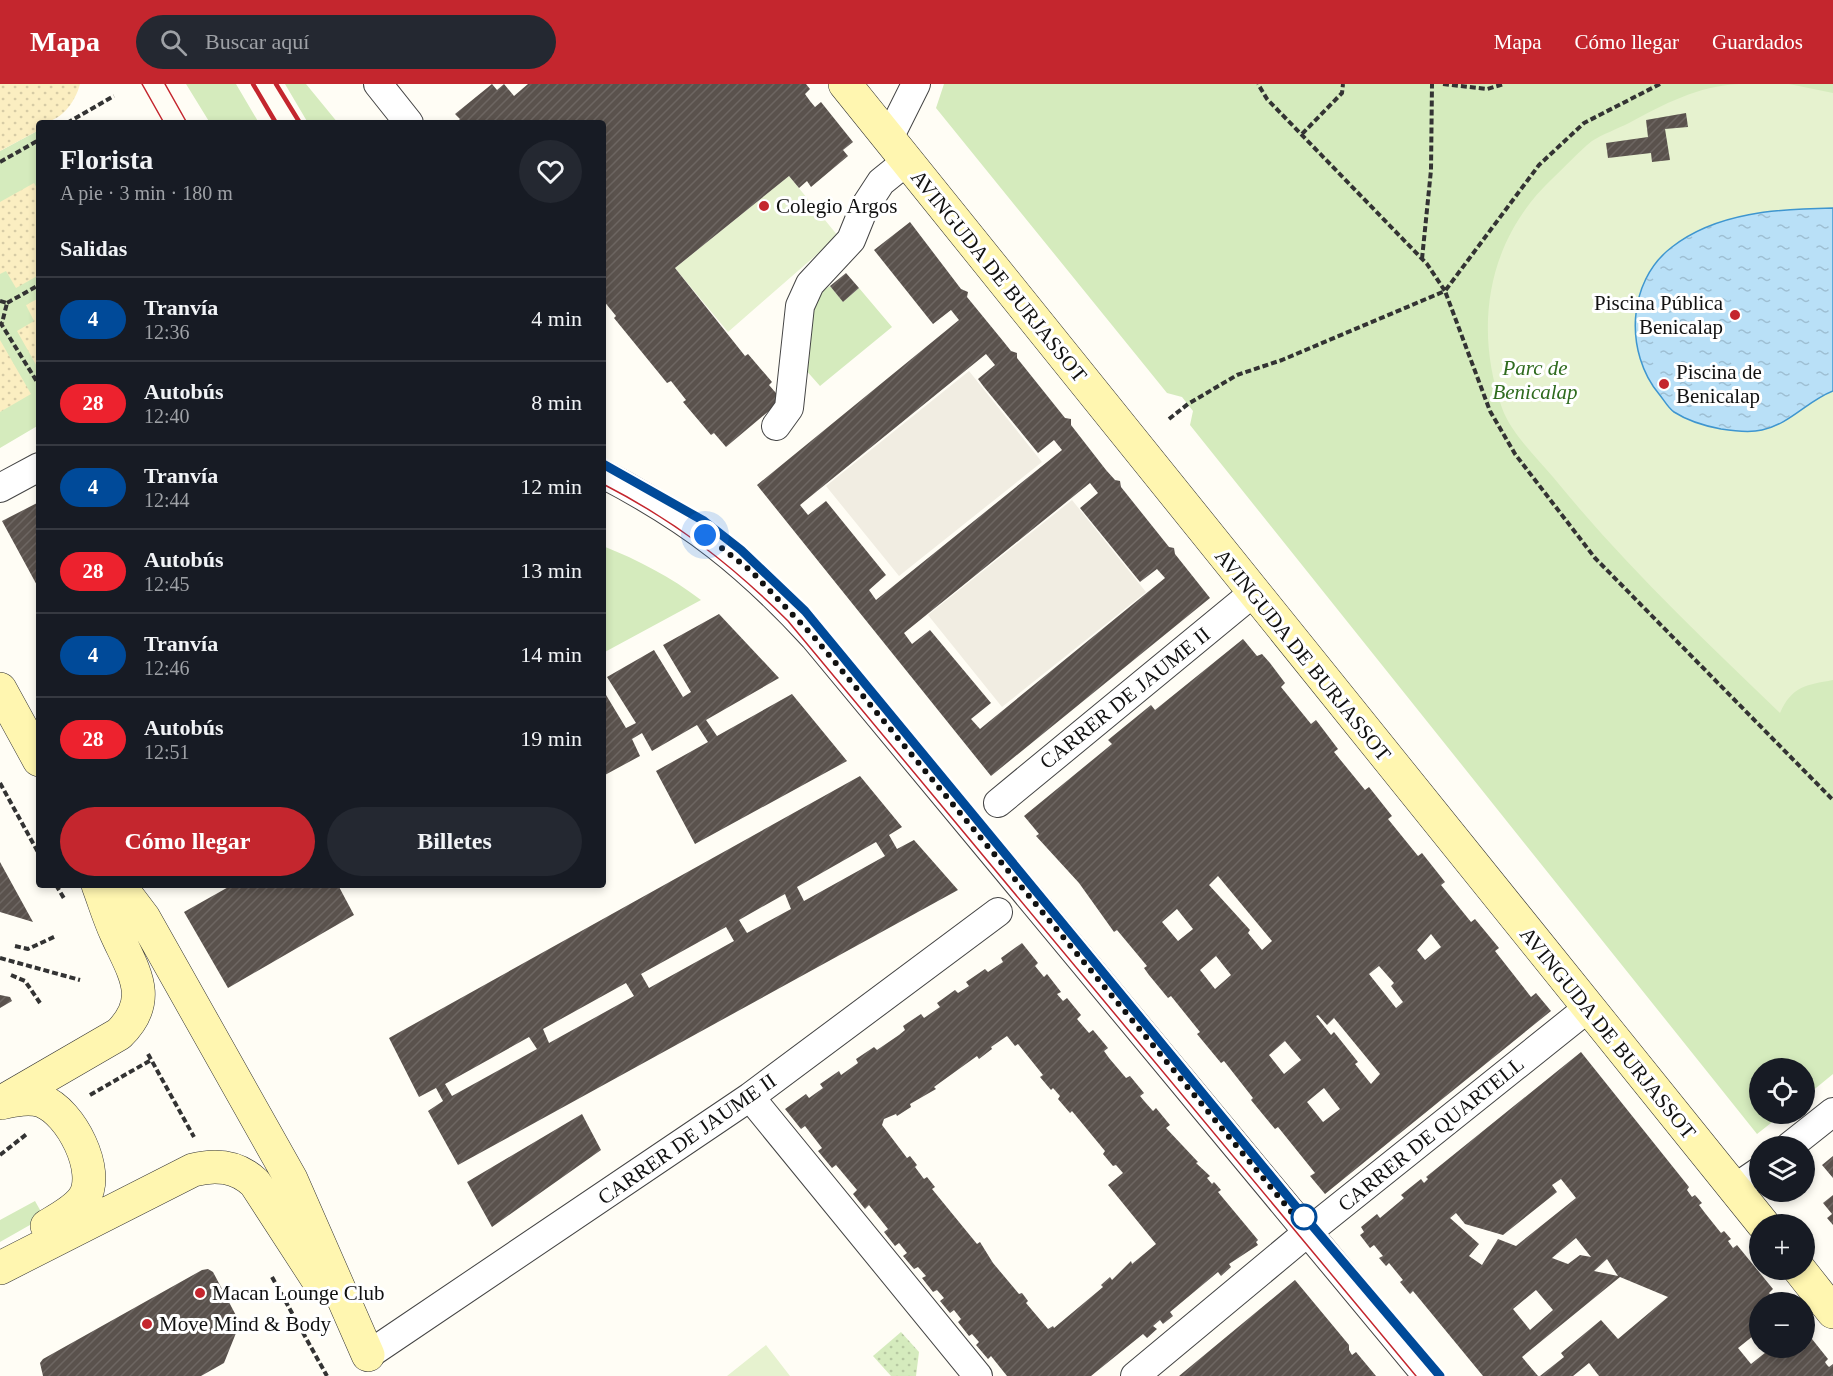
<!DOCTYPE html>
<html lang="es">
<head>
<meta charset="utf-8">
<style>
	:root { --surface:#171b24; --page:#242831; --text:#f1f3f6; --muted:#9ea1a6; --line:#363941; --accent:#c4262e }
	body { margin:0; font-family:Georgia,serif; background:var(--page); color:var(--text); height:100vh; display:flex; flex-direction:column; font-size:22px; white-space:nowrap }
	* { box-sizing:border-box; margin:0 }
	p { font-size:20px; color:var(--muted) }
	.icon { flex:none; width:33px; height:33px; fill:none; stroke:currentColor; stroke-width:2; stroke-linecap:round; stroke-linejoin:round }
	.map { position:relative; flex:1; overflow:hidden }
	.side { position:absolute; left:36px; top:36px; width:570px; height:768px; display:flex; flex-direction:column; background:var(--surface); border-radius:6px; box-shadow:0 3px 9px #0003 }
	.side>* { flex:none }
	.badge { padding:0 12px; border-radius:20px; font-size:21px; line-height:39px }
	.controls { position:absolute; left:1749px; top:974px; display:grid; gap:12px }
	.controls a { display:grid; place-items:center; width:66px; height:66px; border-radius:50%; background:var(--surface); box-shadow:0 3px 9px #0003; font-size:30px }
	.you { position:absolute; width:30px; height:30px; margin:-15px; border:4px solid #fff; border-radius:50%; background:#1a73e8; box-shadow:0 0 0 9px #1a73e833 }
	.map>.badge { position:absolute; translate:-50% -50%; box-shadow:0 0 0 3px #fff }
	h2 { padding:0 24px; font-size:22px; line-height:54px }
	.round { display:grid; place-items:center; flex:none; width:63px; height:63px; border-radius:32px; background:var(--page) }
	.overview { display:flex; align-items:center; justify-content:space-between; height:102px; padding:0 24px }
	h1 { font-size:28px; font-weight:600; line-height:45px }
	.cta { display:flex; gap:12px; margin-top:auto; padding:12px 24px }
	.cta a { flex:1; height:69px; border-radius:36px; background:var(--accent); color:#fff; font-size:24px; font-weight:600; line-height:69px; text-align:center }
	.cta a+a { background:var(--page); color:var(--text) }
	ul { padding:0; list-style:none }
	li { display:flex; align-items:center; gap:18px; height:84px; padding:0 24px; border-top:2px solid var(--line) }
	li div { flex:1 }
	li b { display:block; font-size:22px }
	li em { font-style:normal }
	li .badge { min-width:66px; font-weight:700; text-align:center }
	header { display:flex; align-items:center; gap:36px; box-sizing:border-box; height:84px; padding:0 30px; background:var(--accent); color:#fff }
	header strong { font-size:28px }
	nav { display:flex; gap:33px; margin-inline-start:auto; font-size:21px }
	.search { width:420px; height:54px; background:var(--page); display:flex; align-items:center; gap:15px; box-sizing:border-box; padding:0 21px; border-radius:33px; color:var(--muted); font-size:22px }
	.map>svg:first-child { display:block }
	.grass { fill:#d5ebbd }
	.sand { fill:url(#sand-dots) }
	.garden { fill:url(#garden-dots) }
	.pitch { fill:#e6f2cf }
	.plaza { fill:#f1ede2 }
	.water { fill:url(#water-ripples); stroke:#3f96cf; stroke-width:1.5 }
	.building { fill:url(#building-hatch); fill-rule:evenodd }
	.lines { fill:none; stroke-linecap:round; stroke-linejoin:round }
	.street-casing { stroke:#444; stroke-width:30 }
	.secondary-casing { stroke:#333; stroke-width:34 }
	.path { stroke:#333; stroke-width:4; stroke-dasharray:6 3; stroke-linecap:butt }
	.street { stroke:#fff; stroke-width:28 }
	.secondary { stroke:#fff6b0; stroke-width:33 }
	.tram { stroke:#c4262e; stroke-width:1.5 }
	.rail { stroke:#c4262e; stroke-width:4.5 }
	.line-casing { stroke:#fff; stroke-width:14 }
	.line { stroke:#004a99; stroke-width:9 }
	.walk { stroke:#111; stroke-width:6; stroke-dasharray:0 10.8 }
	.poi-dot { fill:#c4262e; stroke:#fff; stroke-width:2 }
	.stop-dot { fill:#fff; stroke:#004a99; stroke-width:3 }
	.labels { text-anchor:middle; stroke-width:6; stroke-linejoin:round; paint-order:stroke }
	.poi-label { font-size:21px; fill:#111; stroke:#fff; text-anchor:start }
	.street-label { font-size:21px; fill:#111; stroke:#fff }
	.park-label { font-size:21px; font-style:italic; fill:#2f6b1f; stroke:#fff }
</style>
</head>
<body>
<header>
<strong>Mapa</strong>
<div class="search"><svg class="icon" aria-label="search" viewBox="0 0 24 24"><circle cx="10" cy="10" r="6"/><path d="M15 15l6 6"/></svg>Buscar aquí</div>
<nav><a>Mapa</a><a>Cómo llegar</a><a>Guardados</a></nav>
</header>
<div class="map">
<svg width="1833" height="1292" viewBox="0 0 1833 1292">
	<defs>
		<pattern id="sand-dots" width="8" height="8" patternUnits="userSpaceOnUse" patternTransform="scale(1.5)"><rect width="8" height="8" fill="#fbeec1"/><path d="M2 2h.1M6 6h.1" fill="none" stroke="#d6cba5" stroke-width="1.8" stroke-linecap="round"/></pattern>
		<pattern id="garden-dots" width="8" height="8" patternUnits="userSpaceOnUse" patternTransform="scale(1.5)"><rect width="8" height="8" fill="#d5ebbd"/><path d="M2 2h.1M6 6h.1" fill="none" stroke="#b6c8a1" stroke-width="1.8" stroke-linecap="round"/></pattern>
		<pattern id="water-ripples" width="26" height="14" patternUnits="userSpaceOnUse" patternTransform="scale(1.5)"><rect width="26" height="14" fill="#b9e0f7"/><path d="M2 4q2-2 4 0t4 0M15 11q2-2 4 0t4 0" fill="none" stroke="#9ebfd3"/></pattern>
		<pattern id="building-hatch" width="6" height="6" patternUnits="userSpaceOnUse" patternTransform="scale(1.5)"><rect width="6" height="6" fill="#5a524d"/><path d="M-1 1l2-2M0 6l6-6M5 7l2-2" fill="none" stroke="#6d6662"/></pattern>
	</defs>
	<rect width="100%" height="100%" fill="#fffdf5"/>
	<path class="grass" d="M 186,0 L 236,0 L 259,39 L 210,39 Z
		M 285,0 L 306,0 L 338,39 L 308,39 Z
		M 944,0 L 1833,0 L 1833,990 L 1805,1013 L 1804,984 L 1760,984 L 1760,1029 L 1784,1029 L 1757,1050 L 1190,341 L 1193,327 L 1182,313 L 1167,309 L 936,24 Z
		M 39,46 L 39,341 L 0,364 L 0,67 Z
		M 830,202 L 843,218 L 859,204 L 892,243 L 820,302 L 804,284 L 810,215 Z
		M 603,462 C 638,476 671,493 701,516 L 603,569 Z
		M 35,1117 L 44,1133 L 0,1158 L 0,1136 Z"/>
	<path class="sand" d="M 0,0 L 80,0 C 75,19 60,39 39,39 L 39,46 L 0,67 Z
		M 34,99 L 39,108 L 39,191 L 16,204 L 6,187 L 0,190 L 0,118 Z
		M 39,214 L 39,286 L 17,247 L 34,237 L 26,221 Z
		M 0,256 L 31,310 L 0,328 Z"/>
	<path class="garden" d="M 901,1248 L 919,1268 L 916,1292 L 891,1292 L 873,1272 Z"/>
	<path class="pitch" d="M 1739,0 L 1789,0 L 1833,9 L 1833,596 C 1806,601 1792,602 1780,629 C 1701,553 1622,478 1553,393 C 1536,373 1511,349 1502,324 C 1473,242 1488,155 1552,95 C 1565,83 1578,68 1592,57 C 1603,50 1617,45 1629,39 C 1664,20 1698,2 1739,0 Z
		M 789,92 L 838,152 L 728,248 L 675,184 Z
		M 766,1261 L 790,1292 L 727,1292 Z"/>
	<path class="plaza" d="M 969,287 L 1042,378 L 899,492 L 826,402 Z
		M 1072,416 L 1146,508 L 1002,623 L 928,531 Z"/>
	<path class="water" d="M 1833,124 L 1833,307 C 1807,317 1790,340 1762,346 C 1749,349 1734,347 1721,345 C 1705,342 1688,337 1674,328 C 1668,324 1664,316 1659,310 C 1625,269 1626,198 1672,163 C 1717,128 1778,125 1833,124 Z"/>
	<path class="building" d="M 492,0 L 497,6 L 504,0 L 514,12 L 528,0 L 806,0 L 810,5 L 805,10 L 810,17 L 815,23 L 821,18 L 853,58 L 843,66 L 848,72 L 811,103 L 807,97 L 799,104 L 789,92 L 675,184 L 745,272 L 748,270 L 772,298 L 769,301 L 782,316 L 726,363 L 714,349 L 711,351 L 683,318 L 686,316 L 671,297 L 667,299 L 614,234 L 616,232 L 603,216 L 603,39 L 456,39 L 460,35 L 455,30 Z
		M 1686,29 L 1688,43 L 1665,45 L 1670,76 L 1652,78 L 1651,69 L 1608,74 L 1606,59 L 1648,53 L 1646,36 Z
		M 910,138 L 961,205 L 968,208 L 967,213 L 1003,257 L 1011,267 L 1017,269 L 1017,274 L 1065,334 L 1071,335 L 1071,341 L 1106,386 L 1115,396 L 1120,397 L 1121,403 L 1169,463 L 1174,464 L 1175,470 L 1210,514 L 991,692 L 757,401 L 959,236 L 951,226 L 933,240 L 874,166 ZM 986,270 L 995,281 L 978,295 L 984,303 L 1038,369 L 1054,356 L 1062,366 L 876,516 L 869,506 L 886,491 L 826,417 L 808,431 L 800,421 ZM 1090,399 L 1098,409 L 1080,424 L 1140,498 L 1157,485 L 1165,494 L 980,645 L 971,635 L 991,619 L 930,546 L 912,560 L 904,549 Z
		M 846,189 L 859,204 L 843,218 L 830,202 Z
		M 39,418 L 39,505 L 2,437 Z
		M 719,530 L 779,594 L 706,636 L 717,652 L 792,610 L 847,677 L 695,760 L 656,687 L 708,658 L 697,641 L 652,667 L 642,649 L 632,655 L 640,672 L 603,692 L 603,606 L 626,644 L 636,639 L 607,593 L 654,566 L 683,613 L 691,608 L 663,561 Z
		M 1243,555 L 1257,572 L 1262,570 L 1270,579 L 1285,599 L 1281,603 L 1311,640 L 1316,636 L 1338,665 L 1334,668 L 1365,706 L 1369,703 L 1392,732 L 1388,735 L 1418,772 L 1422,769 L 1445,798 L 1441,801 L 1471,838 L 1475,835 L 1499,864 L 1495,867 L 1531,913 L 1536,909 L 1551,927 L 1325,1110 L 1310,1092 L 1315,1089 L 1278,1043 L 1275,1045 L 1251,1016 L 1253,1014 L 1224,977 L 1221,979 L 1197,950 L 1200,948 L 1171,912 L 1168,914 L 1149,891 L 1144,884 L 1147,882 L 1117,846 L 1114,848 L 1079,799 L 1036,752 L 1039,750 L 1024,732 L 1112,660 L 1108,656 L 1151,621 L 1155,626 ZM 1218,792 L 1272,857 L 1262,866 L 1248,849 L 1250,846 L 1209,801 ZM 1177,825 L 1193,845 L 1178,857 L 1162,838 ZM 1431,850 L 1441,863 L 1425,876 L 1417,866 ZM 1216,872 L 1231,891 L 1215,905 L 1200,886 ZM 1379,882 L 1394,899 L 1391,902 L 1403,918 L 1396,924 L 1369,890 ZM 1318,931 L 1327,941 L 1334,934 L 1380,990 L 1371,1000 L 1355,980 L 1358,978 L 1334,948 L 1331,951 L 1316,932 ZM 1285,957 L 1301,976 L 1284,990 L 1269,971 ZM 1324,1004 L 1340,1025 L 1323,1038 L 1307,1018 Z
		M 860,692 L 902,743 L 889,751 L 897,765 L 914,756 L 958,806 L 458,1081 L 428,1027 L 443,1017 L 436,1004 L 419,1013 L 389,954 ZM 876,758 L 885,772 L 804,817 L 797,803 ZM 785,810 L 791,825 L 747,849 L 739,836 ZM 726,843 L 734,857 L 649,904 L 641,890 ZM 626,899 L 634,912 L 549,959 L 543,945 ZM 529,953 L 537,965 L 452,1012 L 445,1000 Z
		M 0,778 L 33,838 L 0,828 Z
		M 232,801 L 338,801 L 354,831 L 228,904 L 184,828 Z
		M 1022,859 L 1038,879 L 1035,882 L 1044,893 L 1047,890 L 1061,908 L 1057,910 L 1063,917 L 1067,914 L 1081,931 L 1077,935 L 1089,949 L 1093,946 L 1108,964 L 1104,967 L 1109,974 L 1126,994 L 1130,992 L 1144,1009 L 1140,1012 L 1145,1018 L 1153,1027 L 1156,1024 L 1170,1041 L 1166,1044 L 1198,1078 L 1196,1079 L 1210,1092 L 1207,1094 L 1212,1100 L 1214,1098 L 1221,1106 L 1218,1108 L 1258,1156 L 1256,1158 L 1258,1161 L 1229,1180 L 1231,1183 L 1221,1192 L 1218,1188 L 1170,1228 L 1173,1232 L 1163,1240 L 1160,1236 L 1153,1242 L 1157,1245 L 1147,1254 L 1143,1250 L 1091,1292 L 1007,1292 L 991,1272 L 988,1275 L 976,1261 L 979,1258 L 972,1250 L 969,1252 L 958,1238 L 961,1235 L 954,1226 L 950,1229 L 940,1217 L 944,1214 L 937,1206 L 933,1208 L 922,1194 L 926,1192 L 918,1183 L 914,1185 L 903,1172 L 907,1169 L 899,1159 L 895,1162 L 884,1148 L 888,1145 L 869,1121 L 865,1125 L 853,1110 L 857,1106 L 836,1081 L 832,1084 L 818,1067 L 822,1064 L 805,1042 L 801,1045 L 785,1025 L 806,1010 L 809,1014 L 823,1004 L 820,1000 L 839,987 L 841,991 L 858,979 L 856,975 L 874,963 L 877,966 L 899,951 L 905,946 L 903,942 L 921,930 L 924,934 L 940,923 L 937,919 L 955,906 L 958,909 L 969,902 L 966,898 L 985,885 L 988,888 L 1003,878 L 1001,874 ZM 1007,952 L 1015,962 L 1018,960 L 1043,991 L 1040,993 L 1051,1006 L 1053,1004 L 1060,1012 L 1058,1015 L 1070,1029 L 1072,1027 L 1105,1067 L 1103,1070 L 1113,1082 L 1116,1081 L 1123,1089 L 1108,1101 L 1156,1160 L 1132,1180 L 1131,1177 L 1112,1196 L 1110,1193 L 1101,1201 L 1103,1203 L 1054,1244 L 1053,1242 L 1048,1245 L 1026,1219 L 1028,1217 L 1022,1209 L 1019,1210 L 993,1179 L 980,1158 L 977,1160 L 932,1105 L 935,1103 L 927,1093 L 924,1095 L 915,1083 L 917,1081 L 910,1072 L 907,1074 L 882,1041 L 884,1035 L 896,1030 L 897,1032 L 911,1023 L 910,1020 L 936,1005 L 934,1003 L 977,972 L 979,975 L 992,965 L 991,963 Z
		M 0,911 L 10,913 L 12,917 L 0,924 Z
		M 1581,968 L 1689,1103 L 1687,1106 L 1692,1113 L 1695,1111 L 1702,1119 L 1699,1121 L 1705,1129 L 1721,1149 L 1724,1147 L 1731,1155 L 1728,1157 L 1733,1164 L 1737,1161 L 1773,1205 L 1769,1209 L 1773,1214 L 1776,1211 L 1782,1218 L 1760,1218 L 1760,1260 L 1753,1252 L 1738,1264 L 1751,1280 L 1766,1268 L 1762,1263 L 1804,1263 L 1804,1245 L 1828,1275 L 1825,1278 L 1827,1281 L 1829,1283 L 1833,1280 L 1833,1292 L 1599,1292 L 1589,1279 L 1573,1292 L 1540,1292 L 1564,1273 L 1561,1269 L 1601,1236 L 1618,1255 L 1668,1213 L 1620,1193 L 1522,1273 L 1538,1292 L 1483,1292 L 1413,1207 L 1410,1210 L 1400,1198 L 1403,1196 L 1389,1179 L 1386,1182 L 1379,1174 L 1383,1172 L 1374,1161 L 1370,1164 L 1360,1151 L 1364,1148 L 1361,1143 L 1377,1130 L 1380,1134 L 1404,1114 L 1401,1111 L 1421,1095 L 1424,1099 L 1428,1095 L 1426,1093 ZM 1561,1095 L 1576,1114 L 1516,1162 L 1498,1155 L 1482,1181 L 1469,1172 L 1479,1160 L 1450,1134 L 1456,1129 L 1465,1140 L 1503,1151 L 1557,1108 L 1552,1101 ZM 1576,1154 L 1591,1173 L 1580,1171 L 1568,1180 L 1552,1174 ZM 1607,1175 L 1618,1192 L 1594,1187 ZM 1536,1206 L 1553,1226 L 1530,1246 L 1513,1225 Z
		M 582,1030 L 601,1066 L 492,1143 L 467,1098 Z
		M 1833,1072 L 1833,1094 L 1822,1081 Z
		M 1833,1111 L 1833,1141 L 1827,1134 L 1832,1130 L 1823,1119 Z
		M 208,1185 L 213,1188 L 240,1239 L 224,1279 L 201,1292 L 43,1292 L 40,1279 L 43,1275 L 202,1186 Z
		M 1295,1196 L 1349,1261 L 1349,1266 L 1352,1271 L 1356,1268 L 1376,1292 L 1179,1292 Z"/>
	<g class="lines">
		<defs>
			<path id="street" d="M 378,0 L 409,39
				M 889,54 L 916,0
				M 776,342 L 789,324 L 800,222 L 810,200 L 851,156 L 864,124 L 881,98 L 907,77
				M 603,390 C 691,436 747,480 814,553 L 1427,1292
				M 0,404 L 39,383
				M 998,719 L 1253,509
				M 750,1013 L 978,1292
				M 1790,1062 L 1833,1028
				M 1735,1104 L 1760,1087
				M 368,1271 L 750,1013 L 998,828
				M 1135,1292 L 1308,1148 L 1588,924"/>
			<path id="secondary" d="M 845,0 L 1763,1140
				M 0,605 L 39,676
				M 119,801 L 144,834 L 291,1095 L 368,1271
				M 0,1019 L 119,950 C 155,915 133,887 116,849 C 109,834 104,817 98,801
				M 1,1019 C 15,1016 29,1013 42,1017 C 71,1028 101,1087 84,1114 C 76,1126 59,1135 47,1142
				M 0,1184 L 193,1086 C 216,1080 237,1082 255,1099 L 318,1196
				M 1799,1185 L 1833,1228"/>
		</defs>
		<use href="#street" class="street-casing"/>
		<use href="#secondary" class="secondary-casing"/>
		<path class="path" d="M 1443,0 L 1487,5 L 1504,0
			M 1660,0 L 1584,39 L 1539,81 L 1445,207 L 1490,327 L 1515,370 L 1595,474 L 1833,716
			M 67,39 L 114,12
			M 1302,50 L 1342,9 L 1343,0
			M 0,78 L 39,56
			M 1422,175 L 1431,86 L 1432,0
			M 0,217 L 7,219 L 2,239
			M 7,219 L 39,201
			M 0,238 L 39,301
			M 1169,335 L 1188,320 L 1237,291 L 1282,276 L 1445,207 L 1427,180 L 1267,15 L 1258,0
			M 0,699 L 39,770
			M 56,801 L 65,816
			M 15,862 L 28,865 L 56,852
			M 0,874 L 80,896
			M 11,891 L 25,897 L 40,919
			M 148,970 L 194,1053
			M 90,1011 L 151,976
			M 0,1071 L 28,1049
			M 272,1193 L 327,1292"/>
		<use href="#street" class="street"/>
		<use href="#secondary" class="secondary"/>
		<path class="tram" d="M 142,0 L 164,39
			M 165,0 L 187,39
			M 603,380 L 704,437 L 741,466 L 805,527 L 1293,1119 L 1440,1292
			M 603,400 C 675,437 731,480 788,537 L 1416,1292"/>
		<path class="rail" d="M 253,0 L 276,39
			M 276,0 L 300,39"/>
	</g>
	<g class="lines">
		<defs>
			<path id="line" d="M 603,380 L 704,437 L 741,466 L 805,527 L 1293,1119 L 1440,1292"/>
		</defs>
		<use href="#line" class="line-casing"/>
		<use href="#line" class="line"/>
		<path class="walk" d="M 705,451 L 751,487 L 814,553 L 1298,1136 L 1304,1133"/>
	</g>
	<g class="poi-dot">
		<circle cx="764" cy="122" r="6"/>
		<circle cx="1735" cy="231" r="6"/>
		<circle cx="1664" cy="300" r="6"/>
		<circle cx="200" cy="1209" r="6"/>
		<circle cx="147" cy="1240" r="6"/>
	</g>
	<circle class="stop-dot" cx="1304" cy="1133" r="12"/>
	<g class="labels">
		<g class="poi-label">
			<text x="776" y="129">Colegio Argos</text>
			<text x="1723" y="226" text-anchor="end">Piscina Pública<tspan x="1723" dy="24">Benicalap</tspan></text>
			<text x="1676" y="295">Piscina de<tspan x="1676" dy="24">Benicalap</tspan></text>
			<text x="212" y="1216">Macan Lounge Club</text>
			<text x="159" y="1247">Move Mind &amp; Body</text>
		</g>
		<g class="street-label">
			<text transform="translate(999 192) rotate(51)" y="7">AVINGUDA DE BURJASSOT</text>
			<text transform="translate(1303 571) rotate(51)" y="7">AVINGUDA DE BURJASSOT</text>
			<text transform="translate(1125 614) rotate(-39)" y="7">CARRER DE JAUME II</text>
			<text transform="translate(1608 949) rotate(51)" y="7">AVINGUDA DE BURJASSOT</text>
			<text transform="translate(1431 1050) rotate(-39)" y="7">CARRER DE QUARTELL</text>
			<text transform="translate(687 1055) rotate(-35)" y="7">CARRER DE JAUME II</text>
		</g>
		<g class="park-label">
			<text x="1535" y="291">Parc de<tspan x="1535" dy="24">Benicalap</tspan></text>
		</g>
	</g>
</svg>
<div class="controls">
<a><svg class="icon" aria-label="locate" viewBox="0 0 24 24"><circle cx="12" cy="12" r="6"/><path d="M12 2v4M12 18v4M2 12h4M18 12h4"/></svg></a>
<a><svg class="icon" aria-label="layers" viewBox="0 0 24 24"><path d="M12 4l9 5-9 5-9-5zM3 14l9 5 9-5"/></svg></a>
<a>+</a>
<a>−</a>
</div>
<div class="you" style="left:705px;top:451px"></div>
<section class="side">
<div class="overview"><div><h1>Florista</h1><p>A pie · 3 min · 180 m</p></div><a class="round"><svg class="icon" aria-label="heart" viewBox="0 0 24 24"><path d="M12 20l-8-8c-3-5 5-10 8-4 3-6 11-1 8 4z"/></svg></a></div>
<h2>Salidas</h2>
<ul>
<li><span class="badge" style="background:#004a99;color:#fff">4</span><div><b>Tranvía</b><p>12:36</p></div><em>4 min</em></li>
<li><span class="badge" style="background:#ed222e;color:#fff">28</span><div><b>Autobús</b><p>12:40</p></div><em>8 min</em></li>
<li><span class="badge" style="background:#004a99;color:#fff">4</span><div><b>Tranvía</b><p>12:44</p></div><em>12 min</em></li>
<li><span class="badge" style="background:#ed222e;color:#fff">28</span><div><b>Autobús</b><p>12:45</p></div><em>13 min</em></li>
<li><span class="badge" style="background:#004a99;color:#fff">4</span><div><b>Tranvía</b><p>12:46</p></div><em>14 min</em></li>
<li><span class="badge" style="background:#ed222e;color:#fff">28</span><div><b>Autobús</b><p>12:51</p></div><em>19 min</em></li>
</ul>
<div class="cta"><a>Cómo llegar</a><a>Billetes</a></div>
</section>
</div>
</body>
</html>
